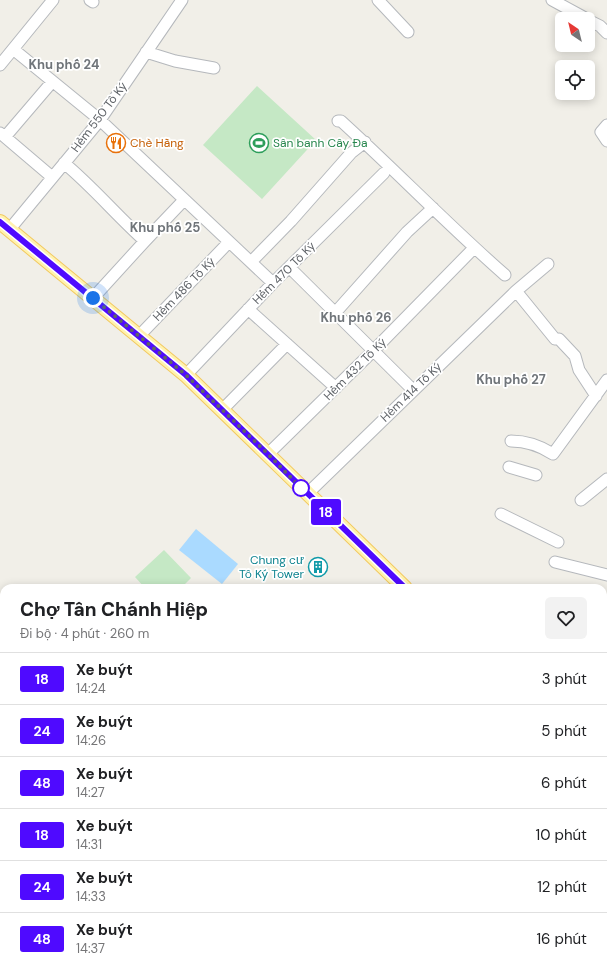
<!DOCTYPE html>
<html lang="vi">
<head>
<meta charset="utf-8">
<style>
	:root { --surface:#fff; --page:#f2f2f2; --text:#202124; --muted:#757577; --line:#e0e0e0 }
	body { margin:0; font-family:"DM Sans",sans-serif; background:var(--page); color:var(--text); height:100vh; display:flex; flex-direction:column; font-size:15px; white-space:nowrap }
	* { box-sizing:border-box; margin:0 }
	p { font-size:13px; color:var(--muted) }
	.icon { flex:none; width:22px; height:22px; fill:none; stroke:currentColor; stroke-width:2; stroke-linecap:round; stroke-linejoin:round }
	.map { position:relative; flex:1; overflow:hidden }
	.drawer { position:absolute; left:0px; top:584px; width:607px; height:388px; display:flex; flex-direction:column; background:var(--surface); border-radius:12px 12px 0 0; box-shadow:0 2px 10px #0003 }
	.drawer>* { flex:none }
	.badge { padding:0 8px; border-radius:3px; font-size:14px; line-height:26px }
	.needle { width:26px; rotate:325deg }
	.tools { position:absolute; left:555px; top:12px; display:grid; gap:8px }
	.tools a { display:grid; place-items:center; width:40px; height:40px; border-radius:6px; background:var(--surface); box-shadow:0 2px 10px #0003; font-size:20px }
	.you { position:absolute; width:20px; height:20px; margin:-10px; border:3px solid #fff; border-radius:50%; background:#1a73e8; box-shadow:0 0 0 6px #1a73e833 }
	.map>.badge { position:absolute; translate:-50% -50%; box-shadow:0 0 0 2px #fff }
	.round { display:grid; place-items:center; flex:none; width:42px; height:42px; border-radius:6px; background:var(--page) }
	.head { display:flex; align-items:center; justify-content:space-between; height:68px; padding:0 20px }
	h1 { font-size:19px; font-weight:800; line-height:30px }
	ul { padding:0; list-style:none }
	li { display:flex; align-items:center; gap:12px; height:52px; padding:0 20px; border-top:1px solid var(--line) }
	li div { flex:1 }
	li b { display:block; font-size:15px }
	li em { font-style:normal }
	li .badge { min-width:44px; font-weight:700; text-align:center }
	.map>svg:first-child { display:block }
	.green { fill:#c5e8c5 }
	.water { fill:#aadaff }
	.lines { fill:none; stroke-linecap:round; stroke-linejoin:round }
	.minor-casing { stroke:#b5b8bc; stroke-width:13 }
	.major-casing { stroke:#f2c960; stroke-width:16 }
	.minor { stroke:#fff; stroke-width:11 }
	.major { stroke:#fff2af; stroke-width:14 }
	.line-casing { stroke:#fff; stroke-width:9 }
	.line { stroke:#4f0aff; stroke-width:6 }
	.walk { stroke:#5f6368; stroke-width:4; stroke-dasharray:0 7.2 }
	.stop-dot { fill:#fff; stroke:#4f0aff; stroke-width:2 }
	.labels { text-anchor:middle; stroke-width:3.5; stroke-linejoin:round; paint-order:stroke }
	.street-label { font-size:12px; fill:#5f6368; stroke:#fff }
	.food-label { font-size:12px; fill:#c56008; stroke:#fff; text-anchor:start }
	.leisure-label { font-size:12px; fill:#27864d; stroke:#fff; text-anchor:start }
	.culture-label { font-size:12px; fill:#0d838f; stroke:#fff; text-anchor:end }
	.neighbourhood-label { font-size:13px; font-weight:bold; fill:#70757a; stroke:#fff }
</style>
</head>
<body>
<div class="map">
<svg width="607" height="972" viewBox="0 0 607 972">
	<rect width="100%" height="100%" fill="#f1efe8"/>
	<path class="green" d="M 257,86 L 316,140 L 262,199 L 203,145 Z
		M 164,550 L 191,578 L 181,588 L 145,588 L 135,577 Z"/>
	<path class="water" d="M 196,529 L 238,564 L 222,584 L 179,550 Z"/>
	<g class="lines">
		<defs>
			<path id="minor" d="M 90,0 L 93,2
				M 378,0 L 408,32
				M 552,0 L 587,19
				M 588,20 L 600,26 L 607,33
				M 13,49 L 100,120 L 273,283
				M 146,52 L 175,61 L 214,68
				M 0,65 L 53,0
				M 338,121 L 341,121 C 397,172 449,226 505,275
				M 607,125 L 601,132 L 607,141
				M 0,133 L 5,137 L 52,82
				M 5,137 L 52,177
				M 64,163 C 93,187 117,216 145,241
				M 9,230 L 100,120 L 182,0
				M 251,262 L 291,221 L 351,153 L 365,142
				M 289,267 L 413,390
				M 516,291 L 555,339
				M 93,298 L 145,241 L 184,200
				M 248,309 L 336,388
				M 335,313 L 407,232 L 433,208
				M 139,336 L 229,242
				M 559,339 L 575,356 L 579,370 L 596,396
				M 186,375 L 273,283 L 384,173
				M 222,410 L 287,344
				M 511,441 C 527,441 539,445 553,454 L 607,380
				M 268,454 L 373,351 L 474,248
				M 509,467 L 536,475
				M 307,494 L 516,291 L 548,264
				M 581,500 L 607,479
				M 501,514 L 558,542
				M 555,562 L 607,575
				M 0,791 L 4,789
				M 0,830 L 4,837
				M 0,856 L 4,855
				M 0,889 L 4,888
				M 0,953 L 4,953
				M 16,968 L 16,972
				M 143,968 L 144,972
				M 335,968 L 335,972
				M 440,968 L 440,972
				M 189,972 L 195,970
				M 268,972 L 269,968"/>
			<path id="major" d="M 0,222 L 186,375 L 405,588
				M 603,633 L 607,633"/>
		</defs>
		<use href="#minor" class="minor-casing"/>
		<use href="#major" class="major-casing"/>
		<use href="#minor" class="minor"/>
		<use href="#major" class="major"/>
	</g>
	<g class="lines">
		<defs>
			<path id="line" d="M 0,222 L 186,375 L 405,588"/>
		</defs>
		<use href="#line" class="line-casing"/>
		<use href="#line" class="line"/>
		<path class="walk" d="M 93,298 L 186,375 L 268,454 L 301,488"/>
	</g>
	<defs>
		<symbol id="restaurant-ring" viewBox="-11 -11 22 22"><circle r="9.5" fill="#fff" stroke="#e8710a" stroke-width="1.5"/><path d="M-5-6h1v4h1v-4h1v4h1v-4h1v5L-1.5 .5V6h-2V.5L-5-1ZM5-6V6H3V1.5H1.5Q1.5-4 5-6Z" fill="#e8710a"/></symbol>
		<symbol id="stadium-ring" viewBox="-11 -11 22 22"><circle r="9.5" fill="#fff" stroke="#2e9e5b" stroke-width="1.5"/><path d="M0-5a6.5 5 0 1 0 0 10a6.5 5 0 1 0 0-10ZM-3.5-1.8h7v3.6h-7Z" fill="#2e9e5b"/></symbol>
		<symbol id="building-ring" viewBox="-11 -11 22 22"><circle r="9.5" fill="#fff" stroke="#0f9aa8" stroke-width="1.5"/><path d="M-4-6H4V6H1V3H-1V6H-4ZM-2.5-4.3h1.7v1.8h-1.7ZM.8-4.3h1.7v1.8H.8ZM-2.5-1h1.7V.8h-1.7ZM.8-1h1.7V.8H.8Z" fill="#0f9aa8"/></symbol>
	</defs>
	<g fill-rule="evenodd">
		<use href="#restaurant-ring" x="105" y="132" width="22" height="22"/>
		<use href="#stadium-ring" x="248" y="132" width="22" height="22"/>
		<use href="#building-ring" x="307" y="556" width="22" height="22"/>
	</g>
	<circle class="stop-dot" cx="301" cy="488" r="8"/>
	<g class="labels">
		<g class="street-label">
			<text transform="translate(99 117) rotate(-53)" y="4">Hẻm 550 Tô Ký</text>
			<text transform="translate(284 273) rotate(-45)" y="4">Hẻm 470 Tô Ký</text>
			<text transform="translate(184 289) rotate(-46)" y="4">Hẻm 486 Tô Ký</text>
			<text transform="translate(355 369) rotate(-45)" y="4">Hẻm 432 Tô Ký</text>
			<text transform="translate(411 392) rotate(-44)" y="4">Hẻm 414 Tô Ký</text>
		</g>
		<g class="food-label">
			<text x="130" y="147">Chè Hằng</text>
		</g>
		<g class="leisure-label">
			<text x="273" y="147">Sân banh Cây Đa</text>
		</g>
		<g class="culture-label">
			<text x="304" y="564">Chung cư<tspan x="304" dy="14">Tô Ký Tower</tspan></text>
		</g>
		<g class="neighbourhood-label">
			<text x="64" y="69">Khu phố 24</text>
			<text x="165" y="232">Khu phố 25</text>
			<text x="356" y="322">Khu phố 26</text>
			<text x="511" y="384">Khu phố 27</text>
		</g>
	</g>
</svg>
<div class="tools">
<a><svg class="needle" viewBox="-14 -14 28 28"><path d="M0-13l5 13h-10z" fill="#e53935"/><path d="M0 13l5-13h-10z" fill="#757577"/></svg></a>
<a><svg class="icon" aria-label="locate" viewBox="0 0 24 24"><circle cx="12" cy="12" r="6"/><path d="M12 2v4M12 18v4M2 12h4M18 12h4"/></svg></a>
</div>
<div class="you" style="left:93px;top:298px"></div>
<b class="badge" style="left:326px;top:512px;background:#4f0aff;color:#fff">18</b>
<section class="drawer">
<div class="head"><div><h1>Chợ Tân Chánh Hiệp</h1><p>Đi bộ · 4 phút · 260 m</p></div><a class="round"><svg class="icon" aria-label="heart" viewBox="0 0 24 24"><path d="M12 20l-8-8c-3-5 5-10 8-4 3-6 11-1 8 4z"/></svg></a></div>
<ul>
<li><span class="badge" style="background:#4f0aff;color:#fff">18</span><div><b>Xe buýt</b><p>14:24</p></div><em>3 phút</em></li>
<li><span class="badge" style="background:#4f0aff;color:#fff">24</span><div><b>Xe buýt</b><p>14:26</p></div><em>5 phút</em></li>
<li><span class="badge" style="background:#4f0aff;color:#fff">48</span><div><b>Xe buýt</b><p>14:27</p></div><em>6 phút</em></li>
<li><span class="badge" style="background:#4f0aff;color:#fff">18</span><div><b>Xe buýt</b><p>14:31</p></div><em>10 phút</em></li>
<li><span class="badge" style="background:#4f0aff;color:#fff">24</span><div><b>Xe buýt</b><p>14:33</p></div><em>12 phút</em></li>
<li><span class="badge" style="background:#4f0aff;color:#fff">48</span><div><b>Xe buýt</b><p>14:37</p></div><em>16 phút</em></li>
</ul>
</section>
</div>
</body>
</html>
